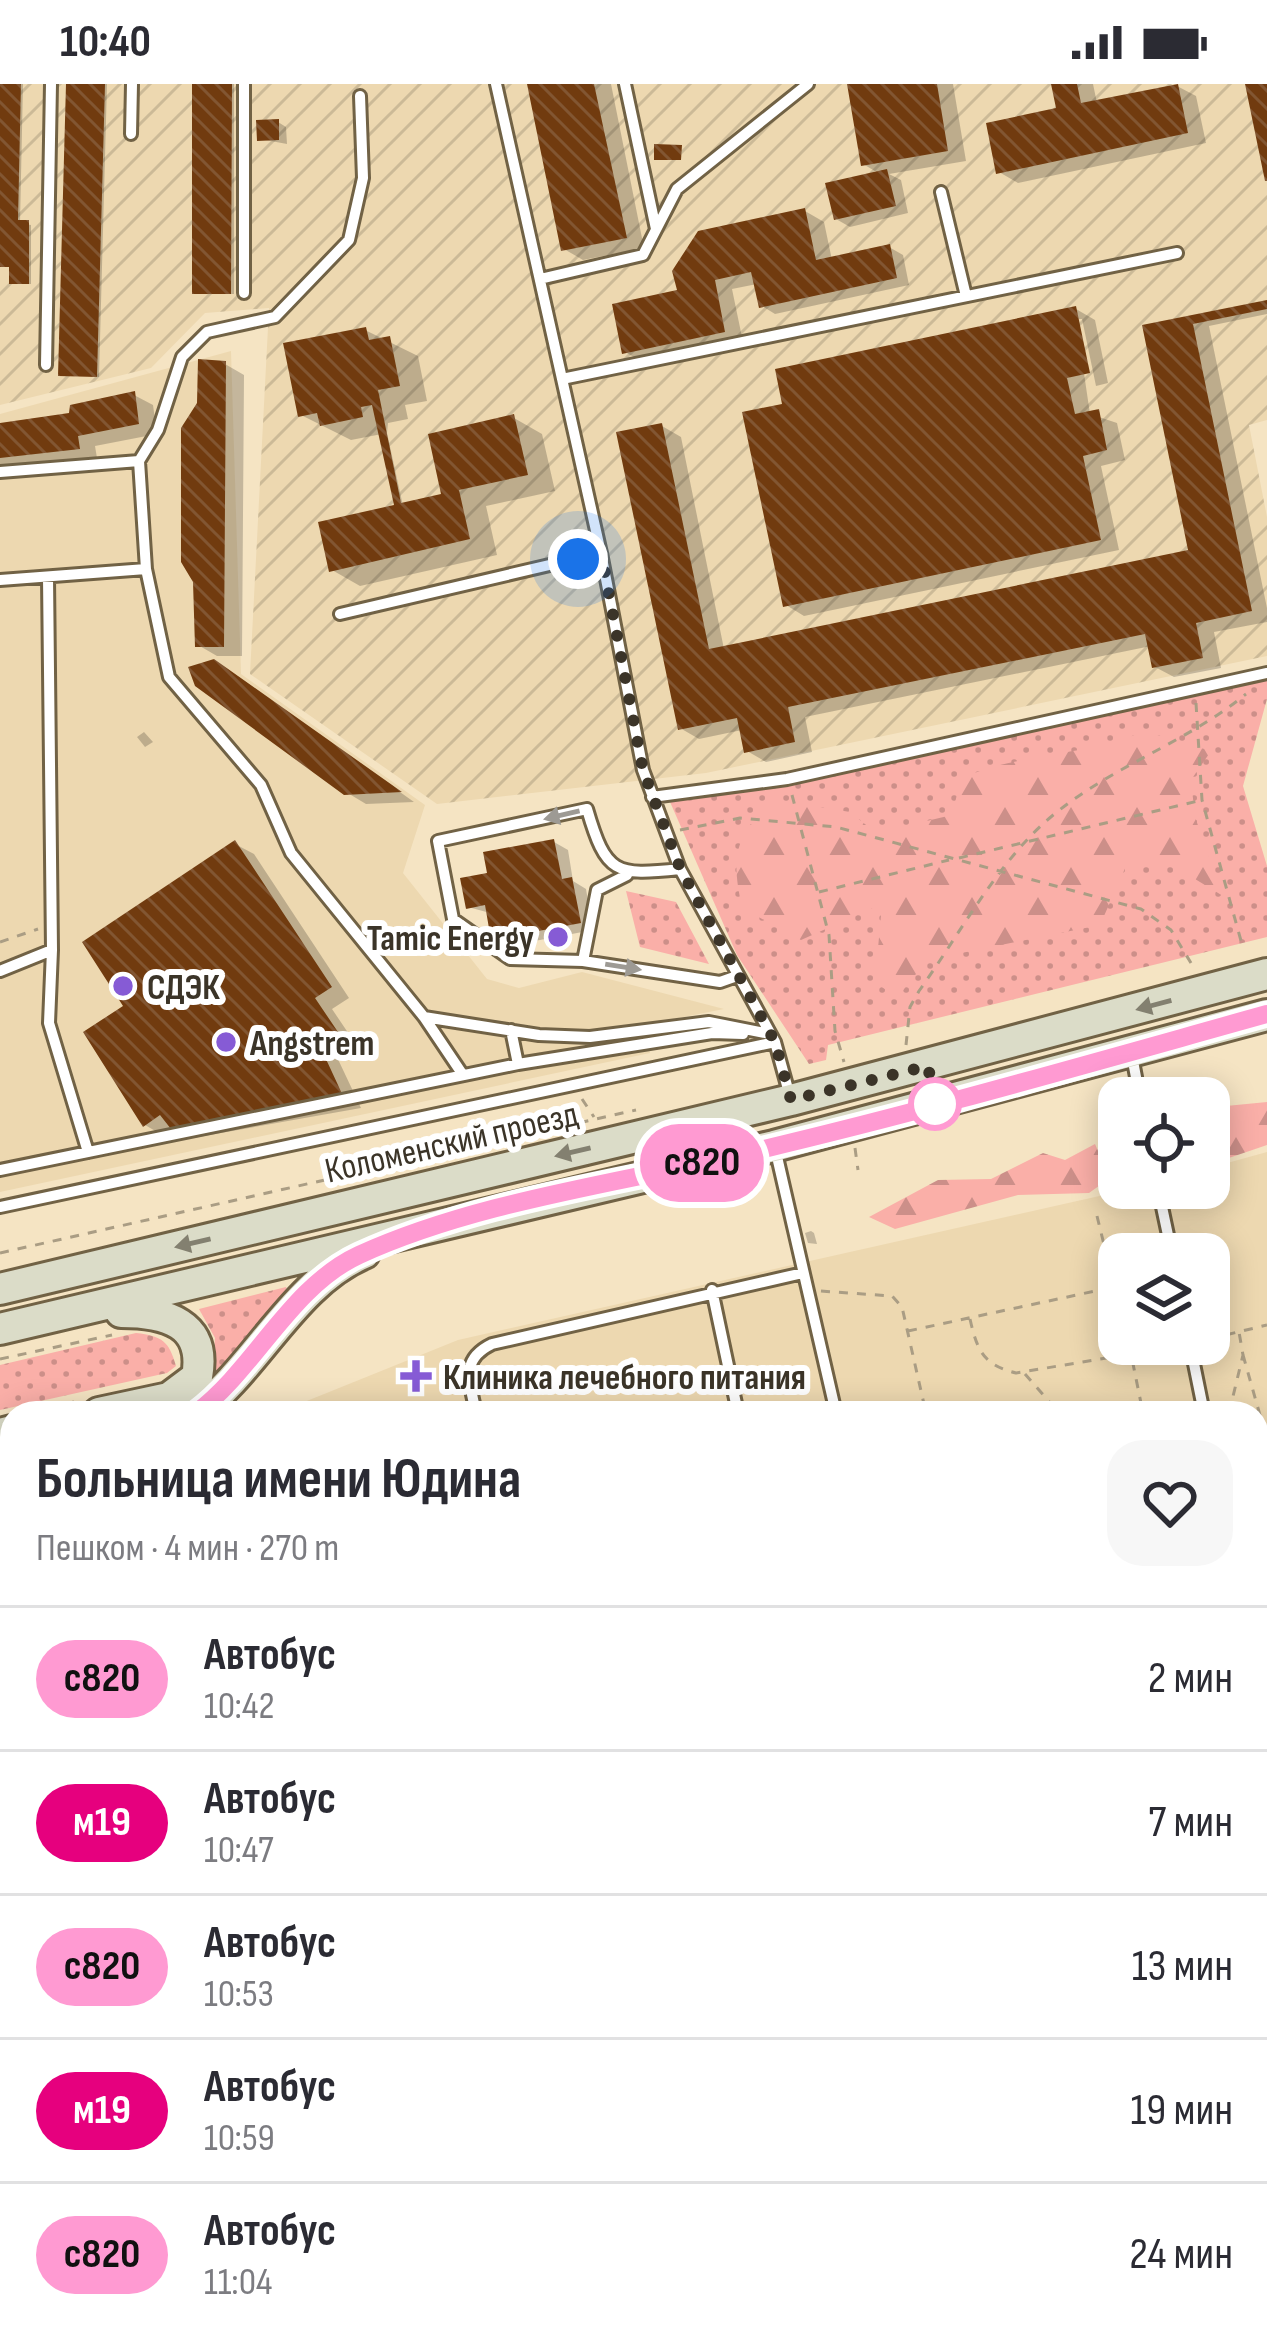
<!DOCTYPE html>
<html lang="ru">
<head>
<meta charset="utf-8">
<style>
	:root { --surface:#fff; --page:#f7f7f7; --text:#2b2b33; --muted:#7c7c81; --line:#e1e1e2 }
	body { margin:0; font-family:"Sofia Sans Condensed",sans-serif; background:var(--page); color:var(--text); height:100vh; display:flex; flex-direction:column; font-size:45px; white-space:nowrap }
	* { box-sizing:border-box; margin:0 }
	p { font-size:39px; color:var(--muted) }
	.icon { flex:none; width:66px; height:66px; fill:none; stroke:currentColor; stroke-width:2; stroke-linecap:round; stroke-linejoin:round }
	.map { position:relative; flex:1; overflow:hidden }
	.sheet { position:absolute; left:0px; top:1317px; width:1269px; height:951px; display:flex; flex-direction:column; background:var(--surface); border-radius:36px 36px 0 0; box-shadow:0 6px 30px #0003 }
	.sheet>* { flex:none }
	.badge { padding:0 24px; border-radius:39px; font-size:42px; line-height:78px }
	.buttons { position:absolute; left:1098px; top:993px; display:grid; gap:24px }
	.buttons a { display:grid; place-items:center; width:132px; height:132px; border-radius:24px; background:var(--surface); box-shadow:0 6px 30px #0003; font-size:60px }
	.you { position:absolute; width:60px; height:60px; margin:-30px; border:9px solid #fff; border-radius:50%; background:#1a73e8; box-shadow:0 0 0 18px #1a73e833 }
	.map>.badge { position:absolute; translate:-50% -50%; box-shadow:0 0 0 6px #fff }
	.round { display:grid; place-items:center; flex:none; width:126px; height:126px; border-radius:36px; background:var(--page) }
	.summary { display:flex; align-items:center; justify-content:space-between; height:204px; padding:0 36px }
	h1 { font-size:57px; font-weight:700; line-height:90px }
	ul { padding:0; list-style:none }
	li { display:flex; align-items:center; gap:36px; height:144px; padding:0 36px; border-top:3px solid var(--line) }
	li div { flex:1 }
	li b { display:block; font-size:45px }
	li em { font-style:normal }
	li .badge { min-width:132px; font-weight:700; text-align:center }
	.status { display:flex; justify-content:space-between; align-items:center; height:84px; padding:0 60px; background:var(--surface); direction:ltr }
	.status svg { height:33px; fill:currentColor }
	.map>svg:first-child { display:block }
	.built { fill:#edd8b0; fill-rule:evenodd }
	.industrial { fill:url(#industrial-furrows) }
	.grass { fill:url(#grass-dots) }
	.forest { fill:url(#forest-firs) }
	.shadow { fill:#0003 }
	.building { fill:url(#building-back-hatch) }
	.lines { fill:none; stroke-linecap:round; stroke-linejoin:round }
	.service-casing { stroke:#716245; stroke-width:16 }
	.minor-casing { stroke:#716245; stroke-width:27 }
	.secondary-casing { stroke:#716245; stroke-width:36 }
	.primary-casing { stroke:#fff; stroke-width:39 }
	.path { stroke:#aa9d84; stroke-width:3; stroke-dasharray:9 9; stroke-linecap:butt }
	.service { stroke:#fff; stroke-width:10 }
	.minor { stroke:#fff; stroke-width:21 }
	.secondary { stroke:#dbdcc8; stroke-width:30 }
	.primary { stroke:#b6ba90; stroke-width:33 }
	.oneway { fill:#9d9a94 }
	.oneway2 { fill:#838070 }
	.line-casing { stroke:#fff; stroke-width:27 }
	.line { stroke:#ff9ad2; stroke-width:18 }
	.walk { stroke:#3b3428; stroke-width:12; stroke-dasharray:0 21.6 }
	.poi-dot { fill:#865bd5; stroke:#fff; stroke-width:4.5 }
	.stop-dot { fill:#fff; stroke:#ff9ad2; stroke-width:6 }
	.labels { text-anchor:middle; stroke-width:12; stroke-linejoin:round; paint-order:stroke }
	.poi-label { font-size:36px; font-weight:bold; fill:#3b3428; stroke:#fff; text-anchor:start }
	.street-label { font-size:36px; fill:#3b3428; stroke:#fff }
</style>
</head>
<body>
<div class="status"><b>10:40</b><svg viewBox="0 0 49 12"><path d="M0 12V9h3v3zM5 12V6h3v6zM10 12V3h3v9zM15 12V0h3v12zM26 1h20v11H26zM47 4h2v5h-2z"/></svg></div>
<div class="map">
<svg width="1267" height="2267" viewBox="0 0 1267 2267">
	<defs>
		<pattern id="industrial-furrows" width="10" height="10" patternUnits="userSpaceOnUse" patternTransform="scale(3)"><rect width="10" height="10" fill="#edd8b0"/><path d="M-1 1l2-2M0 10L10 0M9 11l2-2" fill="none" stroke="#ccba97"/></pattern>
		<pattern id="grass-dots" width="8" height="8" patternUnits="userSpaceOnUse" patternTransform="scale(3)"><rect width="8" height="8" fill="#faafa8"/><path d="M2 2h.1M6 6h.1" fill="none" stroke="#cc8f89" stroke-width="1.8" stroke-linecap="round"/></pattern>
		<pattern id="forest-firs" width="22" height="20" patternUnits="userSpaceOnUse" patternTransform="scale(3)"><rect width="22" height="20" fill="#faafa8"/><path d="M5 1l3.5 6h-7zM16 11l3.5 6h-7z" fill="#cc8f89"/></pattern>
		<pattern id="building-back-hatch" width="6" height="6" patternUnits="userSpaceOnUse" patternTransform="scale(3)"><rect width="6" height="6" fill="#713b0f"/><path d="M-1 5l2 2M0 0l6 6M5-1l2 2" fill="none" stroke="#825632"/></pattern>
	</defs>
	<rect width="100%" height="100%" fill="#f5e4c3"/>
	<path class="built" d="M 231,267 L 241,590 L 425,721 L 403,789 L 487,895 L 519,904 L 582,888 L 724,925 L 643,941 L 650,969 L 0,1108 L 0,330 Z
		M 1267,1068 L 1267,2267 L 817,2267 L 1257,2256 L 1257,1329 L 277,1329 L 458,1256 L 1135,1104 L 1209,1104 L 1209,1084 ZM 1119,1170 L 1209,1170 L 1209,1260 L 1119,1260 Z"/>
	<path class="industrial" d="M 0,0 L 1267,0 L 1267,336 L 1249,341 L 1267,433 L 1267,572 L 706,689 L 437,720 L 250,590 L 269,224 L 205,229 L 151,284 L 0,321 Z"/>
	<path class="grass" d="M 1267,591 L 1267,615 L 1243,702 L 1267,782 L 1267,853 L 828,961 L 826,976 L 809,980 L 737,871 L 667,711 Z
		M 626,807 L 676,818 L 709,880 L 640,863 Z
		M 286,1203 L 289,1209 L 211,1298 L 215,1254 L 199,1225 Z
		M 136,1249 C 162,1252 169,1257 176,1282 L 167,1289 L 0,1326 L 0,1281 Z
		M 12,1614 L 12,1696 L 0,1686 L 0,1617 Z
		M 1267,1614 L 1267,1786 L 1257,1788 L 1257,1616 Z
		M 1267,1804 L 1267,2267 L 720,2267 L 706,2256 L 1257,2256 L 1257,1807 Z"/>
	<path class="forest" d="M 1144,647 L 1211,667 L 1191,696 L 1195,733 L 1223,812 L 1172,781 L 1127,780 L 1100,841 L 927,876 L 897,914 L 875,898 L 882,820 L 801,856 L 742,824 C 731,771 734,756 772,715 L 850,728 L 876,749 L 952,731 L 961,694 C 1026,667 1081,674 1144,647 Z
		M 1267,1018 L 1267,1061 L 1220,1077 L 1209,1072 L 1209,1043 L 1226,1022 Z
		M 1095,1060 L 1110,1094 L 1089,1109 L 1018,1111 L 895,1145 L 869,1133 L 938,1096 L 991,1095 L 1043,1069 L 1065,1076 Z
		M 434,2256 L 547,2256 L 560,2267 L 447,2267 Z"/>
	<path class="shadow" d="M 0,0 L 23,0 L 20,139 L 31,141 L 31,200 L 16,200 L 12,183 L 0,183 Z
		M 69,0 L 107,0 L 99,293 L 61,290 Z
		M 195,0 L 234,0 L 234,210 L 198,210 Z
		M 530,0 L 611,0 L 644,164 L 583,176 L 564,165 Z
		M 850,0 L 953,0 L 966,77 L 889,90 L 901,96 L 908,129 L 850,143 L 836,135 L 880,90 L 863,80 Z
		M 1054,0 L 1093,0 L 1097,19 L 1177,2 L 1196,12 L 1206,59 L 1018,99 L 999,88 L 1060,26 Z
		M 278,38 L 286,43 L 287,60 L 260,55 Z
		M 805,127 L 824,138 L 832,176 L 889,163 L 903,171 L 909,201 L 775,230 L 762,222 L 757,200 L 732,205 L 743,258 L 639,276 L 625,268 L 676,210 Z
		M 1267,219 L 1267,230 L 1209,242 L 1267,524 L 1267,538 L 1214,548 L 1221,584 L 1174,593 L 1155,583 L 1151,562 L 805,633 L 812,668 L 766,678 L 747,667 L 742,646 L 699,655 L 680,644 L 662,342 L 681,353 L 724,565 L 1192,469 L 1145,244 Z
		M 1076,225 L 1095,236 L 1108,299 L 1096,302 L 1082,235 L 1076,235 L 1090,330 L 1117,339 L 1125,376 L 1101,382 L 1119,466 L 804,532 L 786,521 L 785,323 Z
		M 365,246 L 418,272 L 427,317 L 405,321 L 408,335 L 388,339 L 387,349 L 403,422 L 445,412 L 514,334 L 542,350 L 555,407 L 486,422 L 497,471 L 360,502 L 332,486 L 403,422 L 397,418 L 382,350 L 351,356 L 301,331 Z
		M 225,280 L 244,291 L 242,572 L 217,572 L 198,561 Z
		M 134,311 L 153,321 L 157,350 L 95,362 L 97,374 L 0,385 L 0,342 L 72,332 Z
		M 233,589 L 414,718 L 366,720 L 346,708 Z
		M 144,648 L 153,658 L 145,663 L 137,653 Z
		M 554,758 L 568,766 L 573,797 L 586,805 L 593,846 L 508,862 L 494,854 L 490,829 L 468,823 L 491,792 Z
		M 235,760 L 254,770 L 349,914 L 332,925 L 355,959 L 336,971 L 361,1024 L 193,1054 L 175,1044 L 164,1052 L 145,1041 L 128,923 Z
		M 811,1147 L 814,1149 L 817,1160 L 808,1159 L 805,1149 Z
		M 1267,1405 L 1267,1617 L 1257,1620 L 1257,1407 Z"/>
	<path class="building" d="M 0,0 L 21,0 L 18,136 L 29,136 L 29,200 L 9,200 L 9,183 L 0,183 Z
		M 66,0 L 105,0 L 97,293 L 58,292 Z
		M 192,0 L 232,0 L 231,210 L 192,210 Z
		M 527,0 L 594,0 L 627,154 L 561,167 Z
		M 847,0 L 937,0 L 948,67 L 861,82 Z
		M 1051,0 L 1077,0 L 1081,19 L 1178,0 L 1188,49 L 996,90 L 986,39 L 1056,24 Z
		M 1245,0 L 1267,0 L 1267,97 L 1265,97 Z
		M 279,35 L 279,56 L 257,57 L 256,36 Z
		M 654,60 L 682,61 L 681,76 L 654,76 Z
		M 887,85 L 896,122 L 834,136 L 825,99 Z
		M 805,124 L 816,176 L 890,160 L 897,194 L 759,224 L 751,188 L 715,196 L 725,248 L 622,270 L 612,220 L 677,206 L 672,187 L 698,147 Z
		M 1267,216 L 1267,225 L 1193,240 L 1252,527 L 1196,539 L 1203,574 L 1152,584 L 1145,550 L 788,623 L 795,658 L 744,669 L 737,634 L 678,646 L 616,348 L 662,339 L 709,565 L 1188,466 L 1142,241 Z
		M 1076,222 L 1090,289 L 1067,294 L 1075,330 L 1099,325 L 1107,366 L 1083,372 L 1101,456 L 783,523 L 742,328 L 782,320 L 775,285 Z
		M 366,243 L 369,256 L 390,252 L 400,302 L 378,306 L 401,419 L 441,410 L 428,350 L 514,330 L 528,391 L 459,406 L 470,455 L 329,488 L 318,438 L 394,421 L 372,321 L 361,323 L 363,333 L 320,342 L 317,329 L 298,333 L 283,259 Z
		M 198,275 L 226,277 L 224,563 L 195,563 L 193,498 L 181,478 L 181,344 L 197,319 Z
		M 135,307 L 139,340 L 78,352 L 80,365 L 0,374 L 0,339 L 69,329 L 70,321 Z
		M 214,575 L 402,708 L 344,711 L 195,602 L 188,583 Z
		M 554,755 L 562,795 L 572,793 L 581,839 L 491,856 L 485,821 L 466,825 L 460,794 L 487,789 L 483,768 Z
		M 235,756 L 332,903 L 315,914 L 338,948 L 319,960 L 344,1014 L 171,1045 L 160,1031 L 143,1043 L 83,948 L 123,922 L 82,858 Z
		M 1267,1401 L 1267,1457 L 1257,1459 L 1257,1404 Z
		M 1267,1530 L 1267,1577 L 1257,1579 L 1257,1532 Z"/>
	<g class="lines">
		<defs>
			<path id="service" d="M 496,0 L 601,469 L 643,686 L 680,785 L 775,958 L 791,1016
				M 625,0 L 656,145
				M 360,12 L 363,94 L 349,156 L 275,233 L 207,248 L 182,273 L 158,346 L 139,377 L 146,485 L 169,593 L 261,701 L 291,769 L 424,933 L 463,991
				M 131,50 L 132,0
				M 941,108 L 966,212
				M 540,195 L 643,171 L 677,105 L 808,0
				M 244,209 L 244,0
				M 46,281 L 51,0
				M 562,295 L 1177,169
				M 0,388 L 139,377
				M 0,496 L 146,485
				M 340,530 L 601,469
				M 652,713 L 787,695 L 1267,589
				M 680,785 C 615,792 606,790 587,725 L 438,757 L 453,835 L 510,875 L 583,877 L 720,898 L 737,892
				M 52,866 L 49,939 L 88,1068
				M 583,877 L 597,806 L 627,791
				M 0,887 L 52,866 L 48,493
				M 424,933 L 539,951 L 590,953 L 709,938 L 770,950
				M 1132,972 L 1140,1014
				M 518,980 L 712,949 L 743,950
				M 775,1064 L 836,1329
				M 0,1086 L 518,980 L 511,946
				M 1158,1104 L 1172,1170
				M 0,1123 L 775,958
				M 712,1206 L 738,1329
				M 1190,1260 L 1204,1329
				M 476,1329 C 470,1298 459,1276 492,1260 L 803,1189
				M 0,1588 L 12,1585
				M 1257,1602 L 1267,1599
				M 1257,1800 L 1267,1797"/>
			<path id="minor" d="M 0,2157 L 12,2163
				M 203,2256 L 227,2267"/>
			<path id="secondary" d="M 0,1205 L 791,1016 L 1267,890
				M 0,1245 L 774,1062 L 1267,931
				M 99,1329 L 169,1314 L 197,1293 C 207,1239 166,1228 121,1228
				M 196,1329 C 257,1284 293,1199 364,1169
				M 0,1350 L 12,1347
				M 0,1376 L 12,1373"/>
			<path id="primary" d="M 0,1712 L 12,1722
				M 0,1772 L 12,1782
				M 594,2256 L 608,2267
				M 663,2256 L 676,2267"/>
		</defs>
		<use href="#service" class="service-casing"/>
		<use href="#minor" class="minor-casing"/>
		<use href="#secondary" class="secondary-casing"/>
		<use href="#primary" class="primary-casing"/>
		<path class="path" d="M 1196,619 L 1202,716 L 1243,864
			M 792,711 L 829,851 L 835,947 L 844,978
			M 680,746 L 740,734 L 836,743 L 1141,825 L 1171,846 L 1191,879
			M 959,774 L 1202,716
			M 819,808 L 949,776
			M 0,858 L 38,845
			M 906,961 L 910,923 L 919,907 C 960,850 998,777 1052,732 C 1112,682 1186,659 1246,610
			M 582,1015 L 594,1033
			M 855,1064 L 858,1086
			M 1097,1132 L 1119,1222
			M 0,1169 L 636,1026
			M 821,1207 L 892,1212 L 902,1223 L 926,1329
			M 970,1235 C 977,1266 983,1281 1016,1289 L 1173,1263
			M 908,1247 L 1114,1203
			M 1209,1255 L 1267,1241
			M 1129,1260 L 1143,1329
			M 1243,1271 L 1267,1356 L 1257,1373
			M 0,1275 L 112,1251
			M 1025,1290 L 1059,1329
			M 31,1327 L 74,1318
			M 1229,1329 L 1243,1271 L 1239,1248
			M 1257,1431 L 1267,1428
			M 1,1571 L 12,1459
			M 8,1601 L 12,1616
			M 1257,1674 L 1267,1677
			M 0,1675 L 12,1685
			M 1257,1736 L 1267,1734
			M 0,1811 L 12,1820
			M 0,1890 L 12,1876
			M 0,1901 L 12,1911
			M 1257,2023 L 1267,2019
			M 1257,2026 L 1267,2034
			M 1257,2106 L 1267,2107
			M 0,2183 L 12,2189
			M 1257,2215 L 1267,2208
			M 156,2256 L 180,2267
			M 429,2256 L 442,2267
			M 881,2256 L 895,2267
			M 1100,2256 L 1115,2267
			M 1133,2256 L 1137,2267
			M 1181,2267 L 1197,2256"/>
		<use href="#service" class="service"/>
		<use href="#minor" class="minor"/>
		<use href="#secondary" class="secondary"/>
		<use href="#primary" class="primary"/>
	</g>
	<defs><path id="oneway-solid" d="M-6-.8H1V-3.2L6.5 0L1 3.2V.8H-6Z" transform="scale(3)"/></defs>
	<g class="oneway">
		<use href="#oneway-solid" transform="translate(562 731) rotate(167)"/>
		<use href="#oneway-solid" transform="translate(623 883) rotate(9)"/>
	</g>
	<g class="oneway2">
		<use href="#oneway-solid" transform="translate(1154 921) rotate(165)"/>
		<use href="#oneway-solid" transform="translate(573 1068) rotate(167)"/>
		<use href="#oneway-solid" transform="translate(193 1159) rotate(167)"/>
	</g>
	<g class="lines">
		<defs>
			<path id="line" d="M 196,1329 C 255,1285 290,1203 359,1171 C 475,1118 614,1100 738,1071 C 915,1030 1091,979 1267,930"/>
		</defs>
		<use href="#line" class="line-casing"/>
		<use href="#line" class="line"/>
		<path class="walk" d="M 578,475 L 601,469 L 643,686 L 680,784 L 775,958 L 791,1016 L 928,982 L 935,1020"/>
	</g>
	<g class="poi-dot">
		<circle cx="558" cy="853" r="12"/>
		<circle cx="123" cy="902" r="12"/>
		<circle cx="226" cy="958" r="12"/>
		<path d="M410 1274h12v12h12v12h-12v12h-12v-12h-12v-12h12z"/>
	</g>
	<circle class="stop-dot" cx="935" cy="1020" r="24"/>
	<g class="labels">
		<g class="poi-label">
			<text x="534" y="866" text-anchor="end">Tamic Energy</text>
			<text x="147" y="915">СДЭК</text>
			<text x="250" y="971">Angstrem</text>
			<text x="443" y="1305">Клиника лечебного питания</text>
		</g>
		<g class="street-label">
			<text transform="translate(451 1057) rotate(-13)" y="13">Коломенский проезд</text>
		</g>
	</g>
</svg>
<div class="buttons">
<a><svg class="icon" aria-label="locate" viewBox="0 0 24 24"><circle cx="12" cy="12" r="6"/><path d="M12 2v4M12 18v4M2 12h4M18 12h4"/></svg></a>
<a><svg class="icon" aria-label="layers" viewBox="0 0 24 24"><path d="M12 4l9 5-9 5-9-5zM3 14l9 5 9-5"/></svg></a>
</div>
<div class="you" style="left:578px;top:475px"></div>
<b class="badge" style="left:702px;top:1079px;background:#ff9ad2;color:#111">с820</b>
<section class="sheet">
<div class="summary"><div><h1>Больница имени Юдина</h1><p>Пешком · 4 мин · 270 m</p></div><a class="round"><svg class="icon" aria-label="heart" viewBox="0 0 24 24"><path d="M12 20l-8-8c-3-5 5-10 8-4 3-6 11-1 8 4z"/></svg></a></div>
<ul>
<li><span class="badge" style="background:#ff9ad2;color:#111">с820</span><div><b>Автобус</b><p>10:42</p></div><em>2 мин</em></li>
<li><span class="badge" style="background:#e6007e;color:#fff">м19</span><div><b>Автобус</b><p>10:47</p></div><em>7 мин</em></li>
<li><span class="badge" style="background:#ff9ad2;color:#111">с820</span><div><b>Автобус</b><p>10:53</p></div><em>13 мин</em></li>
<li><span class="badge" style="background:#e6007e;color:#fff">м19</span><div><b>Автобус</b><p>10:59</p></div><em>19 мин</em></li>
<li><span class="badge" style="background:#ff9ad2;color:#111">с820</span><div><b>Автобус</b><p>11:04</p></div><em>24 мин</em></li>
</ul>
</section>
</div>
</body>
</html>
